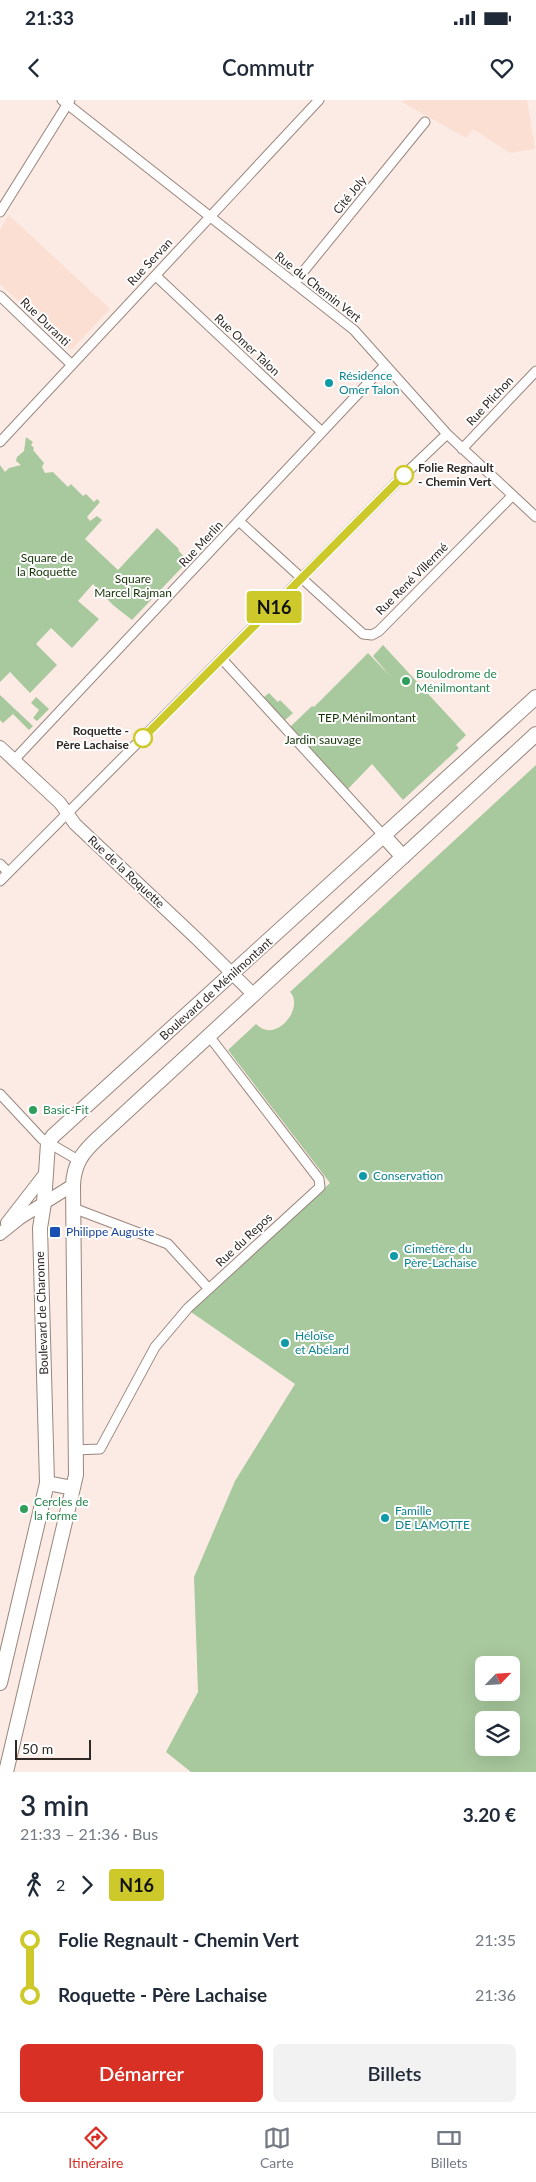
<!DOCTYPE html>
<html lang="fr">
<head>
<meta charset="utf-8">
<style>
	:root { --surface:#fff; --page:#f2f2f3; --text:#1f2937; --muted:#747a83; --line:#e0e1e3; --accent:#d93025 }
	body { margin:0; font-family:Lato,sans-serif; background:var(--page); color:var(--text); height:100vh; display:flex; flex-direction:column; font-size:19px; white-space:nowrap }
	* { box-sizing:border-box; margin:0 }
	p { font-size:16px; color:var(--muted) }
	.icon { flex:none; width:28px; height:28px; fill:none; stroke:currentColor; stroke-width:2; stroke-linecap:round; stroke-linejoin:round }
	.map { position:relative; height:1672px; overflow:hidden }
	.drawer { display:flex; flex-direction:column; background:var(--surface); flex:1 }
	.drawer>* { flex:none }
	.badge { padding:0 10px; border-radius:4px; font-size:18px; line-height:32px }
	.needle { width:32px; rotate:65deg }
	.buttons { position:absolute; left:475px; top:1556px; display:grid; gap:10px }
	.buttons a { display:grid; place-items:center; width:45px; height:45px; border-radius:8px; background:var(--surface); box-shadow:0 5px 20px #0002; font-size:25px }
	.scale { position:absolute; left:15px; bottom:12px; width:76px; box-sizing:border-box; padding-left:5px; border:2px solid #302825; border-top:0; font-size:14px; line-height:18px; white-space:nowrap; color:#302825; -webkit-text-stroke:4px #fff; paint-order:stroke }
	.map>.badge { position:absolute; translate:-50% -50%; box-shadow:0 0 0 2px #fff }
	.legs { display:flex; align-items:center; gap:8px; height:55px; padding:0 20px; font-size:16px }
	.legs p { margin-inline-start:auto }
	.overview { display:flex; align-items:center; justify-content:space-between; height:85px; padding:0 20px }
	h1 { font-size:28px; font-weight:600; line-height:38px }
	.cta { display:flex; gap:10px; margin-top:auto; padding:10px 20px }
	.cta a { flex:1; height:58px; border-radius:8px; background:var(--accent); color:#fff; font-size:20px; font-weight:600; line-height:58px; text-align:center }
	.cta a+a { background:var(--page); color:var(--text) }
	ul { padding:0 20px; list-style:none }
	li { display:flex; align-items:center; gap:18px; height:55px; font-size:19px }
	li i { display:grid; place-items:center; width:8px; height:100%; margin:0 6px; background:currentColor }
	li i::after { content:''; width:12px; height:12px; margin:-6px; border:4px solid; border-radius:50%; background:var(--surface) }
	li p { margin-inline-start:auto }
	li:first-child i { background:linear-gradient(#0000 50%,currentColor 0) }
	li:last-child i { background:linear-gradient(currentColor 50%,#0000 0) }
	.status { display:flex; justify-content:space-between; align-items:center; height:35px; padding:0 25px; background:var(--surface); direction:ltr }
	.status svg { height:14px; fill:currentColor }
	header { display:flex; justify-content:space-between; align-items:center; height:65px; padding:0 20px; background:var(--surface); font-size:22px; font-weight:600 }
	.dock { display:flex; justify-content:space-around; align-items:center; height:70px; border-top:1px solid var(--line); background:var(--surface); font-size:14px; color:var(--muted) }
	.dock a { display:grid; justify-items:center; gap:2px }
	.dock .selected { color:var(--accent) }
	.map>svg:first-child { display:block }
	.built { fill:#fbdfd3 }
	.green { fill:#a8c89d; fill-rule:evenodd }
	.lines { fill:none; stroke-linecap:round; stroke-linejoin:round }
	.street-casing { stroke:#99867e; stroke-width:11 }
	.secondary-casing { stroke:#99867e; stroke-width:14 }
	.primary-casing { stroke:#99867e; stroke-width:16 }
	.street { stroke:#fff; stroke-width:9 }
	.secondary { stroke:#fff; stroke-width:12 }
	.primary { stroke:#fff; stroke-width:14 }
	.line-1-casing { stroke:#fff; stroke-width:11 }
	.line-1 { stroke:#cec92a; stroke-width:8 }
	.culture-dot { fill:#0f9aa8; stroke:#fff; stroke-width:2 }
	.stop-1-dot { fill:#fff; stroke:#cec92a; stroke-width:2.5 }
	.leisure-dot { fill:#2e9e5b; stroke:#fff; stroke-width:2 }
	.transit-dot { fill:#1a4fb4; stroke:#fff; stroke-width:2 }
	.labels { text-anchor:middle; stroke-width:4; stroke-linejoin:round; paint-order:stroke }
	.street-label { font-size:12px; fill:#302825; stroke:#fff }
	.culture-label { font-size:12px; fill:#0d838f; stroke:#fff; text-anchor:start }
	.stop-label { font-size:12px; font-weight:bold; fill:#302825; stroke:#fff; text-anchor:start }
	.park-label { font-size:12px; fill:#153406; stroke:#fff }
	.leisure-label { font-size:12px; fill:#27864d; stroke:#fff; text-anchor:start }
	.transit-label { font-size:12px; fill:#164399; stroke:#fff; text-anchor:start }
</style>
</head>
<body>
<div class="status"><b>21:33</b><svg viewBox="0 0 49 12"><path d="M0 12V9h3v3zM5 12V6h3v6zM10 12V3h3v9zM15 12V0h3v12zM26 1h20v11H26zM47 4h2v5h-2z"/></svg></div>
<header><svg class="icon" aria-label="back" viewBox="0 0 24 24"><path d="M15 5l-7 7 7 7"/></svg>Commutr<svg class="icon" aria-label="heart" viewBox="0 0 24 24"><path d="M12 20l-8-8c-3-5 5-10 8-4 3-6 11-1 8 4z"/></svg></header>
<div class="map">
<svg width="536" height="1672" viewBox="0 0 536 1672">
	<rect width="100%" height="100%" fill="#fcebe5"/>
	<path class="built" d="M 403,0 L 527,0 L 535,49 L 510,53 L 473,29 L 466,38 L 402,2 Z
		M 9,115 L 110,209 L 73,248 L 69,249 L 0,184 L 0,130 Z"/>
	<path class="green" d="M 26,337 L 33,342 L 31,345 L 34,348 L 33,350 L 44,363 L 42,367 L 45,373 L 53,372 L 68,387 L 71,384 L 83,396 L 86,394 L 94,402 L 97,399 L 100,402 L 87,417 L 90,421 L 97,416 L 102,420 L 85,439 L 118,470 L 157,428 L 179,449 L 178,450 L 188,461 L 132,520 L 113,505 L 93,484 L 78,501 L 99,519 L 72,548 L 51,528 L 36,544 L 57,565 L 30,593 L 10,572 L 0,582 L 0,365 L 5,372 L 9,368 L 21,365 L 16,361 L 17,357 L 24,351 Z
		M 383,545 L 466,635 L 456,645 L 459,648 L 403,700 L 372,664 L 348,689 L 290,627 L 312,606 L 314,607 L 368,553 L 390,576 L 373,556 Z
		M 269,593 L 278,602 L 280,600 L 293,613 L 284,621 L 264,597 Z
		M 0,595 L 33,626 L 29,630 L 13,614 L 3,623 L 0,620 Z
		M 36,597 L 49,609 L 37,621 L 33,618 L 39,610 L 31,603 Z
		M 536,665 L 536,1672 L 191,1672 L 166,1652 L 198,1592 L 194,1477 L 235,1381 L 295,1284 L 191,1212 L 330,1083 L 228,950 L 256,924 C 276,945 305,907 290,892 ZM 484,1565 L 511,1565 L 511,1592 L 484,1592 ZM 484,1620 L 511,1620 L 511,1648 L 484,1648 Z"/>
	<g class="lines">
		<defs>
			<path id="street" d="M 62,0 L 354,230 L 447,334 L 536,417
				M 0,112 L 70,0
				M 156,176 L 322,332
				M 294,183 L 425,22
				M 0,196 L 72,265
				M 0,342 L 319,0
				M 462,349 L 536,271
				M 240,422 L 363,534 L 372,535 L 379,531 L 512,396
				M 222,559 L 383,735
				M 14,660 L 385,265
				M 0,764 L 8,772
				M 0,781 L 404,375 L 447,334
				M 0,994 L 42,1039 L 78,1060
				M 73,1108 L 168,1144 L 209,1189
				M 74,1350 L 100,1349 L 155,1247 L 188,1208 L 320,1087 L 319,1079 L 315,1074 L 209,936"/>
			<path id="secondary" d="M 0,647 L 60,703 L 75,724 L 196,838 L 254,895
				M 7,1123 L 45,1074
				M 0,1134 L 20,1118 L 73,1085"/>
			<path id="primary" d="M 383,735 L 403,757
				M 47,1383 L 73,1388
				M 0,1583 L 47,1383 L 40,1128 L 44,1103 L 48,1043 L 53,1036 L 536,597
				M 6,1672 L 76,1375 L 73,1085 C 74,1064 82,1053 97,1039 L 536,634"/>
		</defs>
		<use href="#street" class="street-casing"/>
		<use href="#secondary" class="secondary-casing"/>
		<use href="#primary" class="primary-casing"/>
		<use href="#street" class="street"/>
		<use href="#secondary" class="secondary"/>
		<use href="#primary" class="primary"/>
	</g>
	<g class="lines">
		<defs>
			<path id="line-1" d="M 143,638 L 404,375"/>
		</defs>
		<use href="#line-1" class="line-1-casing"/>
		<use href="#line-1" class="line-1"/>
	</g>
	<g class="culture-dot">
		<circle cx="329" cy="283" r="5"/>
		<circle cx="363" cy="1076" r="5"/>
		<circle cx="394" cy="1156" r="5"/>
		<circle cx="285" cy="1243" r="5"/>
		<circle cx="385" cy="1418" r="5"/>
	</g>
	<g class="stop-1-dot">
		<circle cx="404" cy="375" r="9"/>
		<circle cx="143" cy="638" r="9"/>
	</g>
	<g class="leisure-dot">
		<circle cx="406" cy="581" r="5"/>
		<circle cx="33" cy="1010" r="5"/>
		<circle cx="24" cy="1409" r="5"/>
	</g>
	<rect class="transit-dot" x="49" y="1126" width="12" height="12" rx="2.5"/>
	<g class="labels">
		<g class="street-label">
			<text transform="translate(350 95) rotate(-51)" y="4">Cité Joly</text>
			<text transform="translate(150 162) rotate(-47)" y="4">Rue Servan</text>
			<text transform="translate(318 187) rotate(38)" y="4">Rue du Chemin Vert</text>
			<text transform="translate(45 222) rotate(44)" y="4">Rue Duranti</text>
			<text transform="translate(247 245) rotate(43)" y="4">Rue Omer Talon</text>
			<text transform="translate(490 301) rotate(-47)" y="4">Rue Plichon</text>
			<text transform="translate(201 444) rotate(-47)" y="4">Rue Merlin</text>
			<text transform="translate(412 479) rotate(-45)" y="4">Rue René Villermé</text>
			<text transform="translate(126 772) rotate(43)" y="4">Rue de la Roquette</text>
			<text transform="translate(216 889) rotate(-42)" y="4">Boulevard de Ménilmontant</text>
			<text transform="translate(244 1140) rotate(-43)" y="4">Rue du Repos</text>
			<text transform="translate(42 1213) rotate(-92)" y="4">Boulevard de Charonne</text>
		</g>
		<g class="culture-label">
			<text x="339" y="280">Résidence<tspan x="339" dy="14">Omer Talon</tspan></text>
			<text x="373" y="1080">Conservation</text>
			<text x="404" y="1153">Cimetière du<tspan x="404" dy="14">Père-Lachaise</tspan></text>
			<text x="295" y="1240">Héloïse<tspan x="295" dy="14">et Abélard</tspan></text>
			<text x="395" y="1415">Famille<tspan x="395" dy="14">DE LAMOTTE</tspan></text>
		</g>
		<g class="stop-label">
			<text x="418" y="372">Folie Regnault<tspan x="418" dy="14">- Chemin Vert</tspan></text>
			<text x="129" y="635" text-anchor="end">Roquette -<tspan x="129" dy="14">Père Lachaise</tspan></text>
		</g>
		<g class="park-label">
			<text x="47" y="462">Square de<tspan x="47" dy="14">la Roquette</tspan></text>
			<text x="133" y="483">Square<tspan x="133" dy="14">Marcel Rajman</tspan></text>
			<text x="367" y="622">TEP Ménilmontant</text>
			<text x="323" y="644">Jardin sauvage</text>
		</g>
		<g class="leisure-label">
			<text x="416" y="578">Boulodrome de<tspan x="416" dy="14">Ménilmontant</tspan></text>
			<text x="43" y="1014">Basic-Fit</text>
			<text x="34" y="1406">Cercles de<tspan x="34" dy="14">la forme</tspan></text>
		</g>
		<g class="transit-label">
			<text x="66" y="1136">Philippe Auguste</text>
		</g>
	</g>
</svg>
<div class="buttons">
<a><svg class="needle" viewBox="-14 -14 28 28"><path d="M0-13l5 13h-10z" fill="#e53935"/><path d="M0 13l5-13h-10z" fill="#747a83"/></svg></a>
<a><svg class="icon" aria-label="layers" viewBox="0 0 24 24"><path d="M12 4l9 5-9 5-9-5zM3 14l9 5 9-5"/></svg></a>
</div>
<div class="scale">50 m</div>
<b class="badge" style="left:274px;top:507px;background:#cec92a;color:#111">N16</b>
</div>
<section class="drawer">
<div class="overview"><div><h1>3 min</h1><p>21:33 – 21:36 · Bus</p></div><b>3.20 €</b></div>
<div class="legs"><svg class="icon" aria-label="walk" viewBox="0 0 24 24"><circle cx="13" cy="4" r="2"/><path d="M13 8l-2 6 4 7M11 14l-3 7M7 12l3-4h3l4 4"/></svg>2<svg class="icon" aria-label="forward" viewBox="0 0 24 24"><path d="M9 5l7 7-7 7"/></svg><b class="badge" style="background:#cec92a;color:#111">N16</b></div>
<ul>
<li><i style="color:#cec92a"></i><b>Folie Regnault - Chemin Vert</b><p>21:35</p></li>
<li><i style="color:#cec92a"></i><b>Roquette - Père Lachaise</b><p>21:36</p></li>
</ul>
<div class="cta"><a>Démarrer</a><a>Billets</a></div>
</section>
<nav class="dock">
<a class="selected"><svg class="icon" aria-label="directions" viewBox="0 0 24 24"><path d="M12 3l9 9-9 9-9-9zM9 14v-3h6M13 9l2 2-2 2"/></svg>Itinéraire</a>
<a><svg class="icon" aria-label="map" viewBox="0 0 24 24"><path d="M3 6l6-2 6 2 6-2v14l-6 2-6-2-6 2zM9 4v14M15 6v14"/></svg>Carte</a>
<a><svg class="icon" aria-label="tickets" viewBox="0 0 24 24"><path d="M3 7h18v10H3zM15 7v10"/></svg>Billets</a>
</nav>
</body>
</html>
